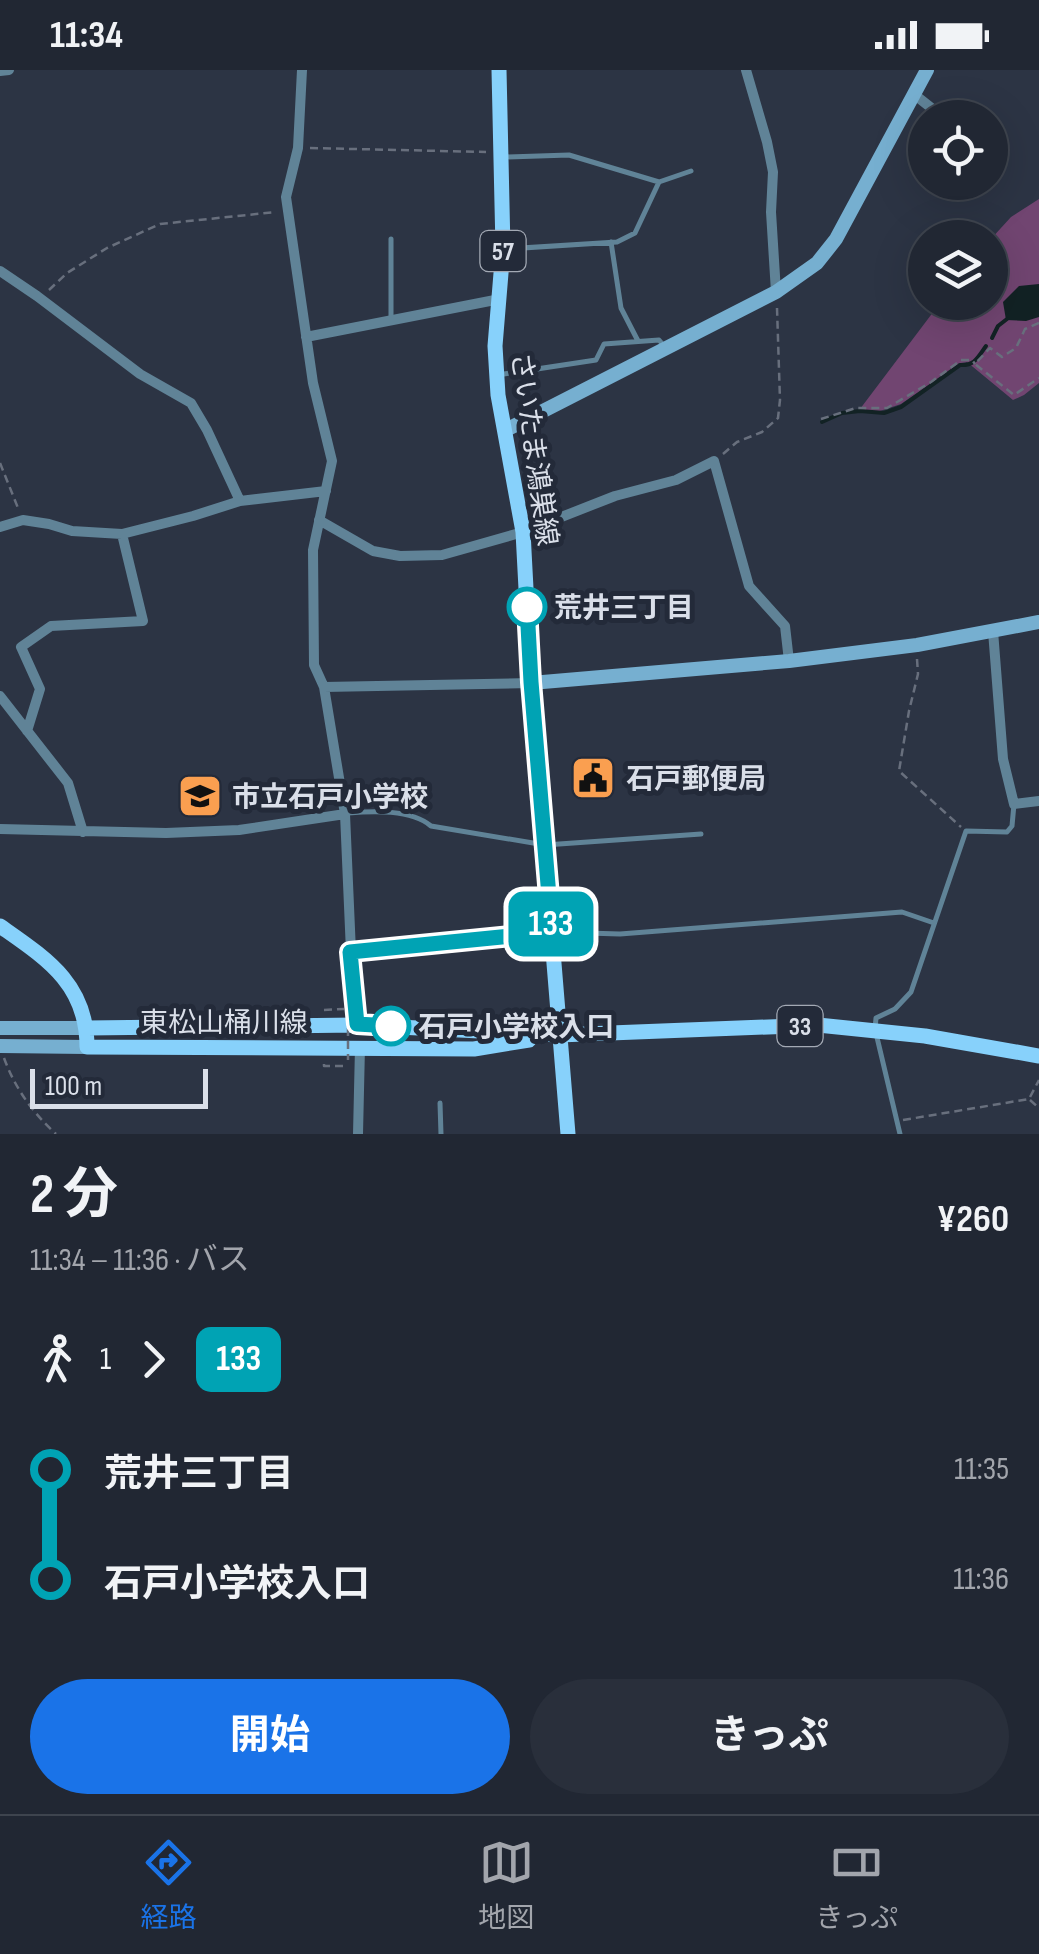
<!DOCTYPE html>
<html lang="ja">
<head>
<meta charset="utf-8">
<style>
	:root { --surface:#212733; --page:#292f3b; --text:#f1f3f6; --muted:#a2a5ac; --line:#3e444e; --accent:#1a73e8 }
	body { margin:0; font-family:"Sofia Sans Condensed","Noto Sans JP",sans-serif; background:var(--page); color:var(--text); height:100vh; display:flex; flex-direction:column; font-size:38px; white-space:nowrap }
	* { box-sizing:border-box; margin:0 }
	p { font-size:32px; color:var(--muted) }
	.icon { flex:none; width:55px; height:55px; fill:none; stroke:currentColor; stroke-width:2; stroke-linecap:round; stroke-linejoin:round }
	.map { position:relative; height:1064px; overflow:hidden }
	.panel { display:flex; flex-direction:column; background:var(--surface); flex:1 }
	.panel>* { flex:none }
	.badge { padding:0 20px; border-radius:15px; font-size:35px; line-height:65px }
	.fabs { position:absolute; left:908px; top:30px; display:grid; gap:20px }
	.fabs a { display:grid; place-items:center; width:100px; height:100px; border-radius:50%; background:var(--surface); box-shadow:0 10px 40px #0002,0 0 0 2px var(--line); font-size:50px }
	.scale { position:absolute; left:30px; bottom:25px; width:178px; box-sizing:border-box; padding-left:10px; border:5px solid #dadfe9; border-top:0; font-size:28px; line-height:35px; white-space:nowrap; color:#dadfe9; -webkit-text-stroke:8px #232a39; paint-order:stroke }
	.map>.badge { position:absolute; translate:-50% -50%; box-shadow:0 0 0 5px #fff }
	.legs { display:flex; align-items:center; gap:15px; height:110px; padding:0 30px; font-size:32px }
	.legs p { margin-inline-start:auto }
	.summary { display:flex; align-items:center; justify-content:space-between; height:170px; padding:0 30px }
	h1 { font-size:55px; font-weight:700; line-height:75px }
	.cta { display:flex; gap:20px; margin-top:auto; padding:20px 30px }
	.cta a { flex:1; height:115px; border-radius:60px; background:var(--accent); color:#fff; font-size:40px; font-weight:700; line-height:115px; text-align:center }
	.cta a+a { background:var(--page); color:var(--text) }
	ul { padding:0 30px; list-style:none }
	li { display:flex; align-items:center; gap:35px; height:110px; font-size:38px }
	li i { display:grid; place-items:center; width:15px; height:100%; margin:0 12px; background:currentColor }
	li i::after { content:''; width:25px; height:25px; margin:-12px; border:8px solid; border-radius:50%; background:var(--surface) }
	li p { margin-inline-start:auto }
	li:first-child i { background:linear-gradient(#0000 50%,currentColor 0) }
	li:last-child i { background:linear-gradient(currentColor 50%,#0000 0) }
	.status { display:flex; justify-content:space-between; align-items:center; height:70px; padding:0 50px; background:var(--surface); direction:ltr }
	.status svg { height:28px; fill:currentColor }
	.tabs { display:flex; justify-content:space-around; align-items:center; height:140px; border-top:2px solid var(--line); background:var(--surface); font-size:28px; color:var(--muted) }
	.tabs a { display:grid; justify-items:center; gap:5px }
	.tabs .selected { color:var(--accent) }
	.map>svg:first-child { display:block }
	.green { fill:#714571 }
	.water { fill:#122224 }
	.lines { fill:none; stroke-linecap:round; stroke-linejoin:round }
	.stream { stroke:#122224; stroke-width:4 }
	.path { stroke:#686f7d; stroke-width:2.5; stroke-dasharray:8 5; stroke-linecap:butt }
	.lane { stroke:#608397; stroke-width:5 }
	.street { stroke:#608397; stroke-width:10 }
	.secondary { stroke:#76afd0; stroke-width:14 }
	.primary { stroke:#87d1fb; stroke-width:15 }
	.path-bridge { stroke:#686f7d; stroke-width:2.5; stroke-dasharray:8 5; stroke-linecap:butt }
	.line-1-casing { stroke:#fff; stroke-width:22 }
	.line-1 { stroke:#00a3b4; stroke-width:15 }
	.stop-1-dot { fill:#fff; stroke:#00a3b4; stroke-width:5 }
	.labels { text-anchor:middle; stroke-width:10; stroke-linejoin:round; paint-order:stroke }
	.shield { fill:#232a39; stroke:#a3a9b4; stroke-width:2.5 }
	.shield-label { font-size:25px; font-weight:bold; fill:#dadfe9 }
	.street-label { font-size:28px; fill:#dadfe9; stroke:#232a39 }
	.stop-label { font-size:28px; font-weight:bold; fill:#dadfe9; stroke:#232a39; text-anchor:start }
	.poi-label { font-size:28px; font-weight:bold; fill:#dadfe9; stroke:#232a39; text-anchor:start }
</style>
</head>
<body>
<div class="status"><b>11:34</b><svg viewBox="0 0 49 12"><path d="M0 12V9h3v3zM5 12V6h3v6zM10 12V3h3v9zM15 12V0h3v12zM26 1h20v11H26zM47 4h2v5h-2z"/></svg></div>
<div class="map">
<svg width="1039" height="1064" viewBox="0 0 1039 1064">
	<rect width="100%" height="100%" fill="#2c3444"/>
	<path class="green" d="M 1039,129 L 1039,313 L 1024,325 L 1013,330 L 967,292 L 961,293 L 901,334 L 877,342 L 860,339 L 940,233 L 990,232 L 990,170 L 1011,147 Z"/>
	<path class="water" d="M 1039,214 L 1039,247 L 1026,251 L 1006,250 L 1003,232 L 1019,216 Z"/>
	<g class="lines">
		<path class="stream" d="M 992,268 L 998,256 L 1007,249
			M 822,352 L 842,343 L 860,341 L 884,343 L 901,337 L 960,295 C 975,296 978,287 986,276"/>
		<path class="path" d="M 310,78 L 486,82
			M 49,220 L 67,203 L 107,178 L 160,154 L 276,142
			M 1039,253 L 1025,259 L 1016,278 L 1002,287 L 990,278 L 975,294 L 1014,325 L 1039,308
			M 821,349 L 856,338 L 887,338 L 931,312 L 961,290 L 972,290 L 975,294
			M 723,384 L 737,372 L 762,362 L 778,348 L 780,330 L 777,238
			M 0,393 L 18,438
			M 917,589 L 918,604 L 909,641 L 899,701 L 961,757
			M 324,940 L 344,939
			M 4,988 C 15,1018 32,1042 56,1064
			M 324,994 L 324,996 L 348,996
			M 1030,1030 L 1039,1038
			M 903,1050 L 1029,1029 L 1039,1010"/>
		<path class="lane" d="M 506,87 L 569,85 L 659,112
			M 391,169 L 391,247
			M 611,172 L 621,238 L 638,271
			M 506,179 L 617,172 L 635,163 L 659,112 L 691,101
			M 504,304 L 596,290 L 604,274 L 659,270 L 664,276
			M 348,743 C 372,741 411,739 431,756 L 545,775 L 701,764
			M 351,882 L 552,862 L 620,864 L 902,842 L 934,853
			M 440,1033 L 441,1064
			M 900,1064 L 875,959 L 876,948 L 895,939 L 911,922 L 966,761 L 1007,762 L 1012,756 L 1014,734"/>
		<path class="street" d="M 302,0 L 298,78 L 286,127 L 313,313 L 332,391 L 313,480 L 314,595 L 324,617 L 345,744 L 351,882 L 357,955
			M 746,0 L 767,72 L 773,102 L 771,142 L 776,222
			M 0,1 L 9,0
			M 915,25 L 944,48
			M 0,201 L 37,226 L 140,304 L 191,333 L 207,360 L 240,431
			M 306,267 L 500,229
			M 319,450 L 373,481 L 400,486 L 442,485 L 523,462 L 615,426 L 676,410 L 714,391 L 749,516 L 785,556 L 789,591
			M 0,457 L 23,450 L 49,454 L 72,461 L 122,464 L 193,446 L 240,431 L 326,421
			M 993,561 L 1003,689 L 1014,734 L 1039,731
			M 324,617 L 531,613
			M 0,626 L 68,713 L 83,762
			M 27,661 L 40,619 L 21,577 L 51,556 L 143,551 L 122,464
			M 0,759 L 166,763 L 239,760 L 345,744
			M 358,1064 L 360,977"/>
		<path class="secondary" d="M 506,360 L 776,222 L 817,193 L 836,169 L 927,0
			M 531,613 L 789,591 L 917,575 L 1039,552
			M 0,958 L 87,958
			M 0,976 L 87,977"/>
		<path class="primary" d="M 499,0 L 503,179 L 495,276 L 498,325 L 523,462 L 531,613 L 568,1064
			M 0,856 C 47,889 87,914 87,977 L 474,979 L 529,970
			M 87,958 L 357,955 L 559,965 L 818,955 L 925,966 L 1039,986"/>
		<path class="path-bridge" d="M 348,945 L 348,990"/>
	</g>
	<g class="lines">
		<defs>
			<path id="line-1" d="M 391,956 L 357,954 L 350,882 L 552,862 L 531,612 L 527,537"/>
		</defs>
		<use href="#line-1" class="line-1-casing"/>
		<use href="#line-1" class="line-1"/>
	</g>
	<defs>
		<symbol id="civic-square" viewBox="-11 -11 22 22"><rect x="-9" y="-9" width="18" height="18" rx="4" fill="#fa9f50" stroke="#232a39"/><path d="M-.6-6.5H3V-4.5H.6V-3L4-1V1h2V6H-6V1h2V-1L-.6-3ZM-1.2 2.5V6h2.4V2.5Z" fill="#111"/></symbol>
		<symbol id="school-square" viewBox="-11 -11 22 22"><rect x="-9" y="-9" width="18" height="18" rx="4" fill="#fa9f50" stroke="#232a39"/><path d="M0-5L7-2L0 1L-7-2ZM-4 1L0 2.5L4 1V4Q0 6-4 4Z" fill="#111"/></symbol>
	</defs>
	<g fill-rule="evenodd">
		<use href="#civic-square" x="568" y="683" width="50" height="50"/>
		<use href="#school-square" x="175" y="701" width="50" height="50"/>
	</g>
	<g class="stop-1-dot">
		<circle cx="527" cy="537" r="18"/>
		<circle cx="391" cy="956" r="18"/>
	</g>
	<g class="labels">
		<g class="shield">
			<rect x="480.5" y="161" width="45" height="40" rx="8"/>
			<rect x="777.5" y="936" width="45" height="40" rx="8"/>
		</g>
		<g class="shield-label">
			<text x="503" y="190">57</text>
			<text x="800" y="965">33</text>
		</g>
		<g class="street-label">
			<text transform="translate(535 379) rotate(82)" y="10">さいたま鴻巣線</text>
			<text x="224" y="962">東松山桶川線</text>
		</g>
		<g class="stop-label">
			<text x="554" y="547">荒井三丁目</text>
			<text x="418" y="966">石戸小学校入口</text>
		</g>
		<g class="poi-label">
			<text x="626" y="718">石戸郵便局</text>
			<text x="232" y="736">市立石戸小学校</text>
		</g>
	</g>
</svg>
<div class="fabs">
<a><svg class="icon" aria-label="locate" viewBox="0 0 24 24"><circle cx="12" cy="12" r="6"/><path d="M12 2v4M12 18v4M2 12h4M18 12h4"/></svg></a>
<a><svg class="icon" aria-label="layers" viewBox="0 0 24 24"><path d="M12 4l9 5-9 5-9-5zM3 14l9 5 9-5"/></svg></a>
</div>
<div class="scale">100 m</div>
<b class="badge" style="left:551px;top:854px;background:#00a3b4;color:#fff">133</b>
</div>
<section class="panel">
<div class="summary"><div><h1>2 分</h1><p>11:34 – 11:36 · バス</p></div><b>¥260</b></div>
<div class="legs"><svg class="icon" aria-label="walk" viewBox="0 0 24 24"><circle cx="13" cy="4" r="2"/><path d="M13 8l-2 6 4 7M11 14l-3 7M7 12l3-4h3l4 4"/></svg>1<svg class="icon" aria-label="forward" viewBox="0 0 24 24"><path d="M9 5l7 7-7 7"/></svg><b class="badge" style="background:#00a3b4;color:#fff">133</b></div>
<ul>
<li><i style="color:#00a3b4"></i><b>荒井三丁目</b><p>11:35</p></li>
<li><i style="color:#00a3b4"></i><b>石戸小学校入口</b><p>11:36</p></li>
</ul>
<div class="cta"><a>開始</a><a>きっぷ</a></div>
</section>
<nav class="tabs">
<a class="selected"><svg class="icon" aria-label="directions" viewBox="0 0 24 24"><path d="M12 3l9 9-9 9-9-9zM9 14v-3h6M13 9l2 2-2 2"/></svg>経路</a>
<a><svg class="icon" aria-label="map" viewBox="0 0 24 24"><path d="M3 6l6-2 6 2 6-2v14l-6 2-6-2-6 2zM9 4v14M15 6v14"/></svg>地図</a>
<a><svg class="icon" aria-label="tickets" viewBox="0 0 24 24"><path d="M3 7h18v10H3zM15 7v10"/></svg>きっぷ</a>
</nav>
</body>
</html>
